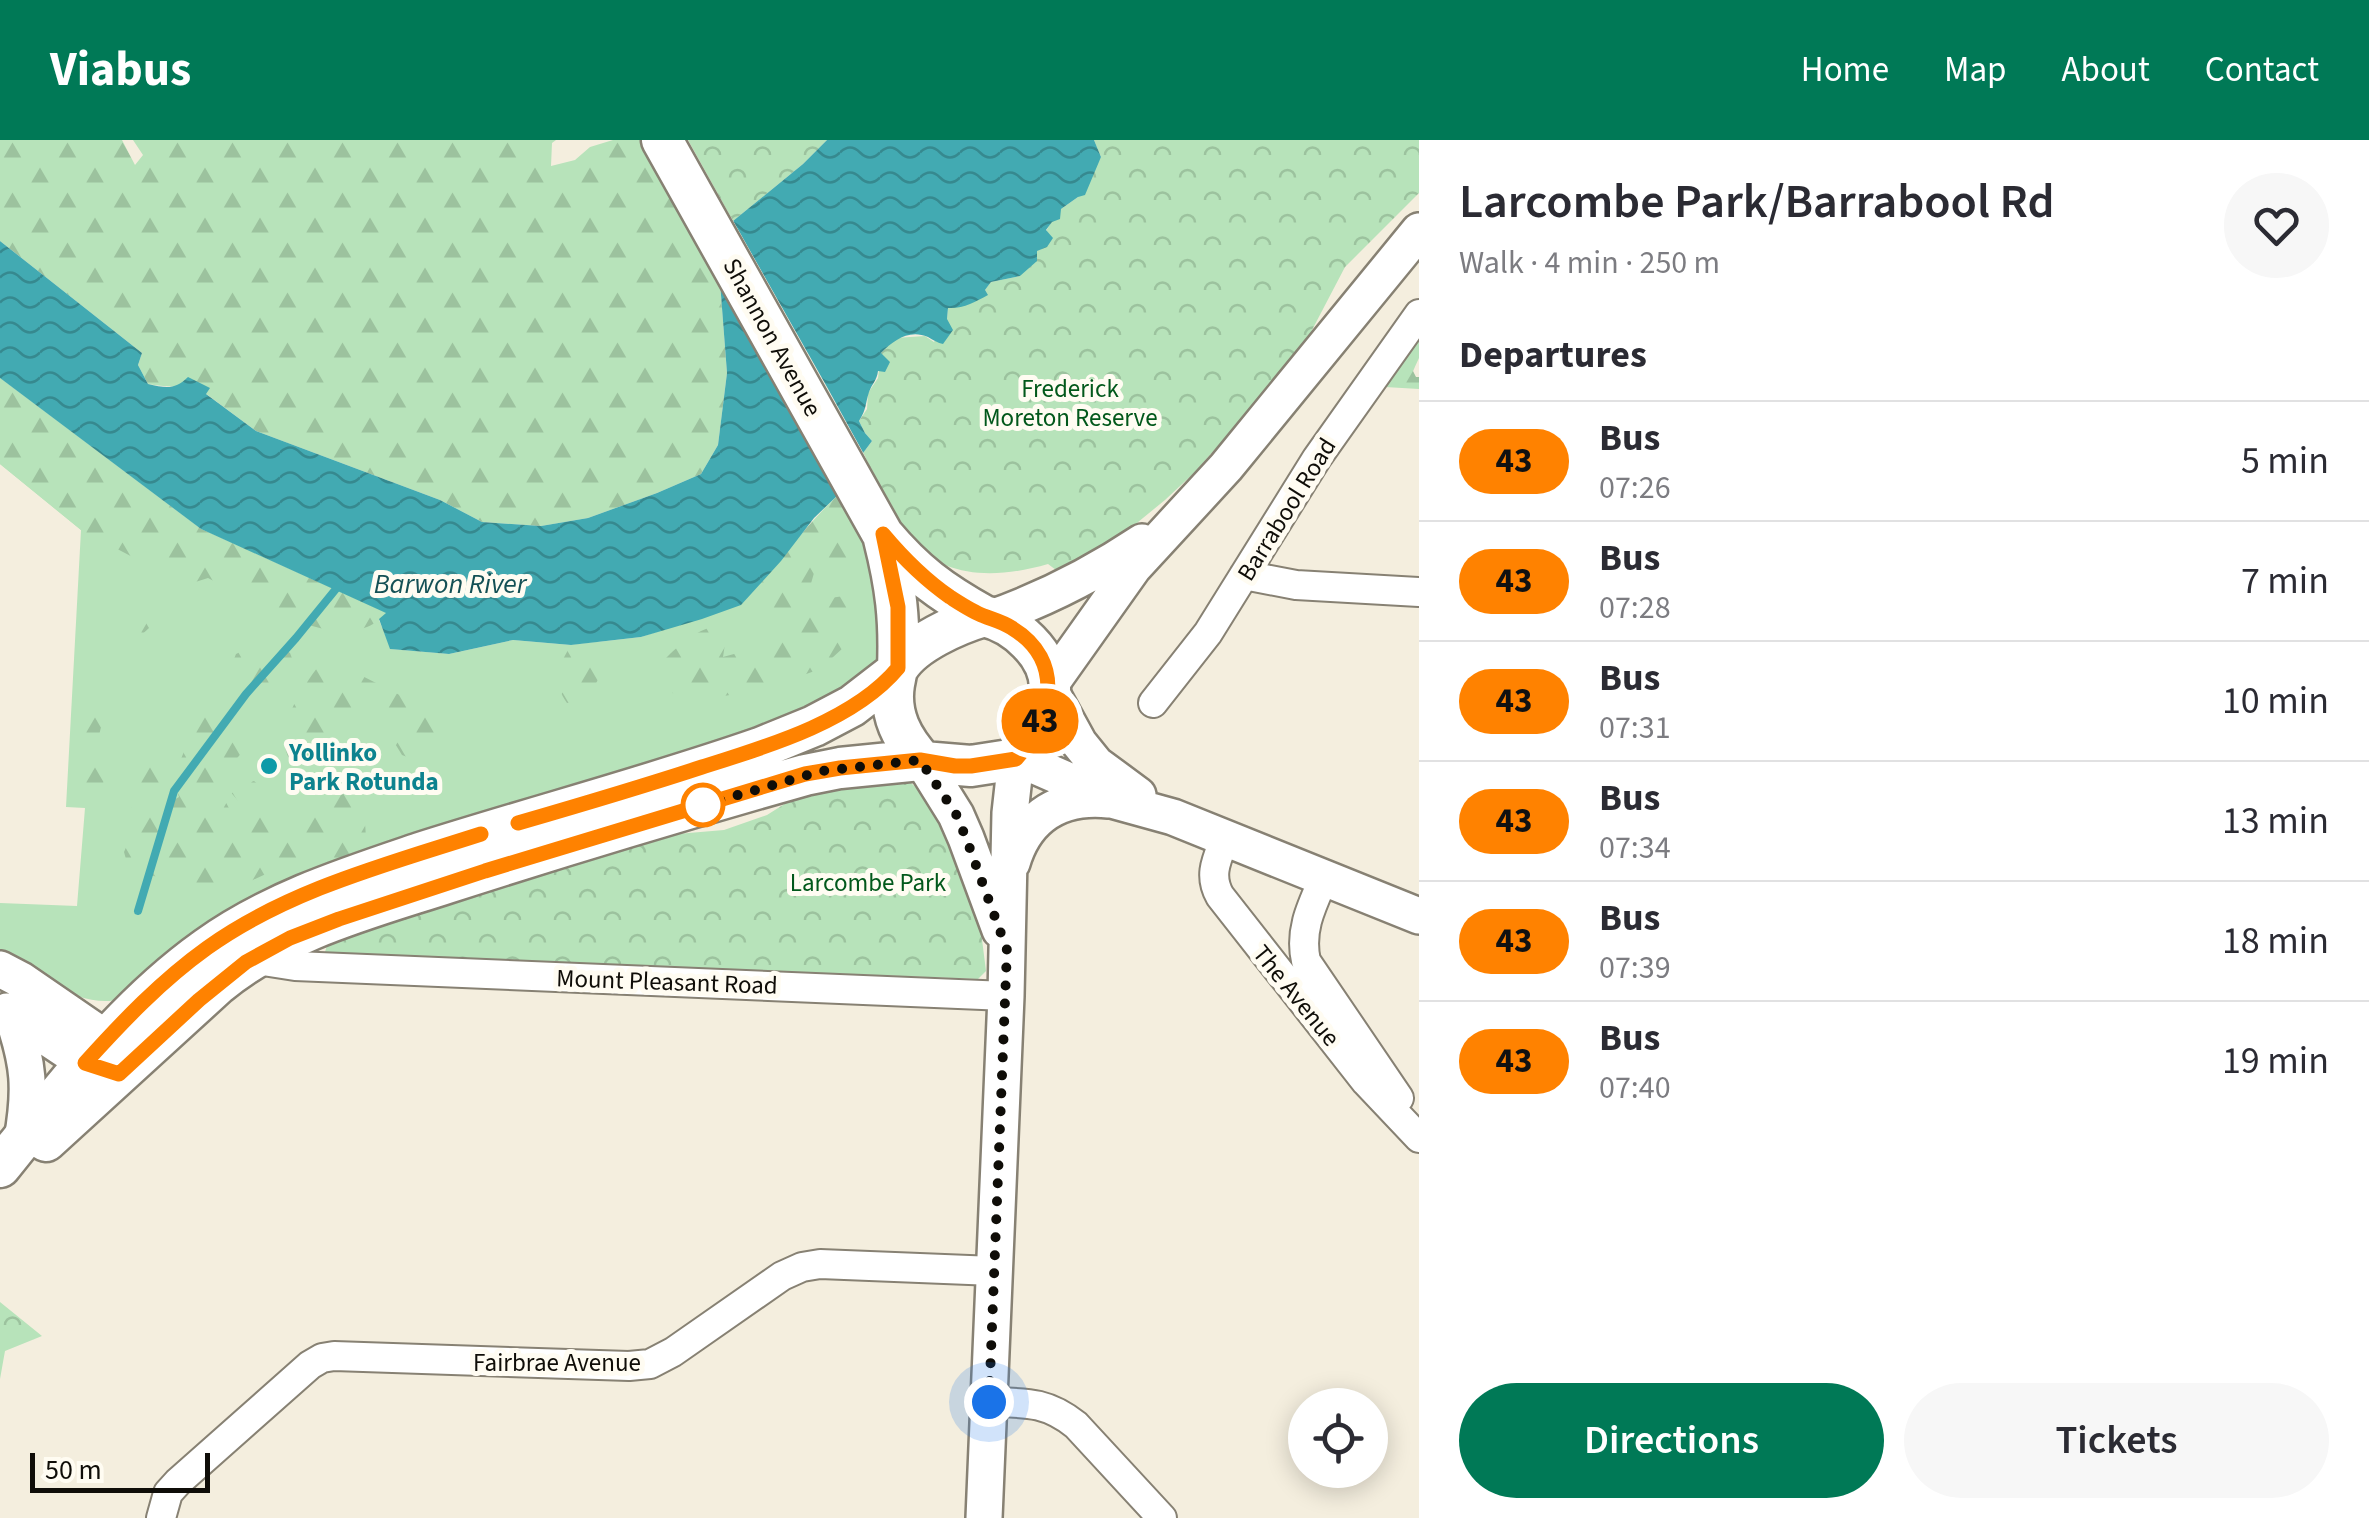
<!DOCTYPE html>
<html lang="en">
<head>
<meta charset="utf-8">
<style>
	:root { --surface:#fff; --page:#f7f7f7; --text:#2b2b33; --muted:#7c7c81; --line:#e1e1e2; --accent:#007956 }
	body { margin:0; font-family:"Source Sans 3",sans-serif; background:var(--page); color:var(--text); height:100vh; display:flex; flex-direction:column; font-size:38px; white-space:nowrap }
	* { box-sizing:border-box; margin:0 }
	p { font-size:32px; color:var(--muted) }
	.icon { flex:none; width:55px; height:55px; fill:none; stroke:currentColor; stroke-width:2; stroke-linecap:round; stroke-linejoin:round }
	.map { position:relative; flex:1; overflow:hidden }
	.panel { display:flex; flex-direction:column; background:var(--surface); width:950px }
	.panel>* { flex:none }
	.badge { padding:0 20px; border-radius:32px; font-size:35px; line-height:65px }
	.buttons { position:absolute; left:1288px; top:1248px; display:grid; gap:20px }
	.buttons a { display:grid; place-items:center; width:100px; height:100px; border-radius:50%; background:var(--surface); box-shadow:0 5px 25px #0003; font-size:50px }
	.scale { position:absolute; left:30px; bottom:25px; width:180px; box-sizing:border-box; padding-left:10px; border:5px solid #0f0d08; border-top:0; font-size:28px; line-height:35px; white-space:nowrap; color:#0f0d08; -webkit-text-stroke:8px #fffcf2; paint-order:stroke }
	.you { position:absolute; width:50px; height:50px; margin:-25px; border:8px solid #fff; border-radius:50%; background:#1a73e8; box-shadow:0 0 0 15px #1a73e833 }
	.map>.badge { position:absolute; translate:-50% -50%; box-shadow:0 0 0 5px #fff }
	h2 { padding:0 40px; font-size:38px; line-height:90px }
	.round { display:grid; place-items:center; flex:none; width:105px; height:105px; border-radius:52px; background:var(--page) }
	.overview { display:flex; align-items:center; justify-content:space-between; height:170px; padding:0 40px }
	h1 { font-size:48px; font-weight:600; line-height:75px }
	.cta { display:flex; gap:20px; margin-top:auto; padding:20px 40px }
	.cta a { flex:1; height:115px; border-radius:60px; background:var(--accent); color:#fff; font-size:40px; font-weight:600; line-height:115px; text-align:center }
	.cta a+a { background:var(--page); color:var(--text) }
	ul { padding:0; list-style:none }
	li { display:flex; align-items:center; gap:30px; height:120px; padding:0 40px; border-top:2px solid var(--line) }
	li div { flex:1 }
	li b { display:block; font-size:38px }
	li em { font-style:normal }
	li .badge { min-width:110px; font-weight:700; text-align:center }
	header { display:flex; align-items:center; gap:60px; box-sizing:border-box; height:140px; padding:0 50px; background:var(--accent); color:#fff }
	header strong { font-size:48px }
	nav { display:flex; gap:55px; margin-inline-start:auto; font-size:35px }
	main { display:flex; flex:1; min-height:0 }
	.map>svg:first-child { display:block }
	.grass { fill:#b7e3ba }
	.forest { fill:url(#forest-firs) }
	.park { fill:url(#park-crowns) }
	.water { fill:url(#water-waves) }
	.pier { fill:#f4eede }
	.lines { fill:none; stroke-linecap:round; stroke-linejoin:round }
	.stream { stroke:#42aab2; stroke-width:8 }
	.minor-casing { stroke:#878173; stroke-width:32 }
	.tertiary-casing { stroke:#878173; stroke-width:40 }
	.secondary-casing { stroke:#878173; stroke-width:45 }
	.minor { stroke:#fff; stroke-width:28 }
	.tertiary { stroke:#fff; stroke-width:35 }
	.secondary { stroke:#fff; stroke-width:40 }
	.line-casing { stroke:#fff; stroke-width:22 }
	.line { stroke:#ff8200; stroke-width:15 }
	.walk { stroke:#0f0d08; stroke-width:10; stroke-dasharray:0 18 }
	.culture-dot { fill:#0f9aa8; stroke:#fffcf2; stroke-width:4 }
	.stop-dot { fill:#fff; stroke:#ff8200; stroke-width:5 }
	.labels { text-anchor:middle; stroke-width:10; stroke-linejoin:round; paint-order:stroke }
	.street-label { font-size:25px; fill:#0f0d08; stroke:#fffcf2 }
	.park-label { font-size:25px; fill:#02581b; stroke:#fffcf2 }
	.culture-label { font-size:25px; font-weight:bold; fill:#0d838f; stroke:#fffcf2; text-anchor:start }
	.water-label { font-size:28px; font-style:italic; fill:#145055; stroke:#fffcf2 }
</style>
</head>
<body>
<header>
<strong>Viabus</strong>
<nav><a>Home</a><a>Map</a><a>About</a><a>Contact</a></nav>
</header>
<main>
<div class="map">
<svg width="1419" height="1378" viewBox="0 0 1419 1378">
	<defs>
		<pattern id="forest-firs" width="22" height="20" patternUnits="userSpaceOnUse" patternTransform="scale(2.5)"><rect width="22" height="20" fill="#b7e3ba"/><path d="M5 1l3.5 6h-7zM16 11l3.5 6h-7z" fill="#9cc29e"/></pattern>
		<pattern id="park-crowns" width="20" height="18" patternUnits="userSpaceOnUse" patternTransform="scale(2.5)"><rect width="20" height="18" fill="#b7e3ba"/><path d="M2 6a3 3 0 1 1 6 0M12 15a3 3 0 1 1 6 0" fill="none" stroke="#9cc29e"/></pattern>
		<pattern id="water-waves" width="16" height="10" patternUnits="userSpaceOnUse" patternTransform="scale(2.5)"><rect width="16" height="10" fill="#42aab2"/><path d="M0 5q4-4 8 0t8 0" fill="none" stroke="#36898f"/></pattern>
	</defs>
	<rect width="100%" height="100%" fill="#f4eede"/>
	<path class="grass" d="M 0,238 L 201,389 L 387,473 L 379,480 L 391,509 L 449,514 L 513,500 L 571,505 L 641,497 L 741,464 L 749,453 L 883,395 L 896,532 L 121,859 C 81,870 35,834 0,816 L 0,763 L 77,766 L 85,668 L 66,667 L 81,390 L 0,324 Z"/>
	<path class="forest" d="M 0,0 L 122,0 L 135,25 L 143,15 L 133,0 L 556,0 L 552,3 L 551,26 L 575,20 L 590,7 L 613,0 L 641,0 L 720,142 L 727,233 L 718,305 L 701,334 L 657,353 L 588,378 L 541,386 L 482,382 L 440,360 L 256,291 L 205,253 L 209,248 C 188,246 169,248 148,244 L 138,225 L 142,213 L 0,101 Z
		M 1419,190 L 1419,218 L 1413,231 L 1416,237 L 1419,237 L 1419,249 L 1385,247 L 1383,241 Z
		M 0,238 L 201,389 L 387,473 C 381,478 375,484 367,487 C 319,504 251,459 208,438 L 186,445 L 81,390 L 0,324 Z
		M 839,354 L 866,404 C 849,426 843,426 816,426 L 810,447 L 816,460 L 844,456 L 855,475 L 843,508 L 820,529 L 765,549 L 706,559 L 672,553 L 664,520 C 682,502 702,485 728,484 L 723,517 C 754,509 763,504 778,475 L 762,458 L 749,453 C 781,421 806,385 839,354 Z
		M 140,473 L 149,488 L 135,501 L 120,500 L 116,486 L 126,475 Z
		M 275,501 L 290,513 L 293,521 C 281,546 275,559 247,564 C 224,540 224,545 236,514 L 257,504 Z
		M 597,502 L 605,521 L 599,538 L 587,559 L 567,563 C 551,540 558,527 571,505 Z
		M 325,517 L 433,572 L 459,589 C 453,605 433,612 418,621 L 402,615 L 394,602 L 398,593 C 395,589 393,583 389,579 C 378,570 338,586 327,593 L 324,604 L 308,612 L 299,625 L 291,623 C 289,618 286,613 285,607 C 279,578 309,539 325,517 Z
		M 98,545 C 99,550 102,556 103,562 C 107,596 85,593 116,627 L 105,637 L 100,656 L 93,661 L 82,655 L 75,635 L 85,603 L 89,548 Z
		M 201,574 L 242,582 L 254,598 L 233,623 L 220,651 L 233,676 L 227,690 L 230,701 L 246,698 C 253,674 243,667 229,650 L 254,641 L 274,658 L 279,670 L 291,677 L 301,675 L 315,648 L 332,632 C 357,657 372,676 363,712 L 284,746 L 268,733 L 211,759 L 197,756 L 183,743 L 129,730 L 124,712 L 134,689 L 131,664 L 138,640 L 151,618 L 160,614 L 167,625 L 163,666 L 179,657 L 173,639 L 185,609 L 191,579 Z"/>
	<path class="park" d="M 688,0 L 827,0 L 803,24 L 733,81 Z
		M 1094,0 L 1419,0 L 1419,53 L 1345,127 L 1300,213 L 1194,333 L 1165,360 L 1099,414 L 1060,433 L 1048,424 C 1000,438 943,441 909,397 C 903,389 898,378 894,369 C 883,351 873,332 863,313 L 872,301 L 865,293 L 859,281 L 867,269 L 868,253 L 878,238 L 881,213 L 895,198 L 925,196 L 934,202 L 947,179 L 948,168 L 985,150 L 991,142 L 1020,136 L 1052,81 L 1061,69 L 1078,57 L 1101,17 Z
		M 911,643 L 930,660 L 977,760 L 986,831 L 978,839 L 333,814 L 325,812 L 328,802 L 567,722 L 665,695 L 724,690 L 767,675 L 802,653 Z
		M 0,1162 L 42,1196 L 5,1211 L 0,1239 Z"/>
	<path class="water" d="M 827,0 L 1094,0 L 1101,17 L 1085,55 L 1078,57 L 1061,69 L 1060,79 L 1052,82 L 1046,90 L 1053,98 L 1047,107 L 1037,111 L 1037,121 L 1020,136 L 991,142 L 985,150 L 988,155 C 975,162 963,169 948,168 L 947,179 L 953,190 L 943,204 C 938,203 933,200 928,197 C 909,189 894,200 881,213 L 890,222 L 885,232 L 878,231 C 877,240 872,244 869,252 C 865,264 867,268 859,281 L 865,293 L 872,301 L 863,313 L 733,81 L 803,24 Z
		M 0,101 L 142,213 L 138,225 L 148,244 C 166,248 175,250 188,237 L 210,248 L 206,254 L 256,291 L 440,360 L 482,382 L 541,386 L 588,378 L 657,353 L 701,334 L 718,305 L 727,233 L 720,142 L 839,354 L 814,378 L 781,421 L 741,465 L 702,479 L 641,497 L 571,505 L 513,500 L 449,514 L 390,509 L 379,479 L 386,473 L 201,389 L 0,238 Z"/>
	<path class="pier" d="M 731,77 L 827,247 L 866,318 L 862,318 L 728,80 Z"/>
	<g class="lines">
		<path class="stream" d="M 138,771 L 174,651 L 246,554 L 296,498 L 340,444"/>
		<defs>
			<path id="minor" d="M 1244,435 L 1296,445 L 1419,452
				M 1153,563 L 1208,493 L 1317,318 L 1419,174
				M 1225,698 C 1217,719 1208,735 1220,756 L 1366,942 L 1419,998
				M 1324,738 C 1312,765 1299,790 1306,821 L 1399,958
				M 249,821 L 263,821 L 295,826 L 1006,856
				M 989,1262 C 1025,1263 1046,1261 1076,1285 L 1162,1378
				M 161,1378 L 168,1353 L 178,1342 L 310,1225 L 322,1218 L 334,1216 L 629,1226 L 650,1224 L 673,1212 L 782,1136 L 802,1127 L 820,1124 L 994,1131"/>
			<path id="tertiary" d="M 991,478 C 1045,459 1094,434 1142,402
				M 1050,545 L 1133,428 L 1226,327 L 1419,91
				M 1050,550 L 1079,603 L 1096,624 L 1138,655
				M 1017,618 L 1115,661 L 1173,677 L 1419,776
				M 923,622 L 956,675 L 966,698 L 1000,790
				M 1012,723 C 1026,675 1061,655 1109,660
				M 0,829 L 21,840 L 107,899
				M 7,871 L 85,923
				M 12,875 C 29,924 31,949 22,1000
				M 984,1378 L 1006,856 L 1010,673 L 1016,619"/>
			<path id="secondary" d="M 662,0 L 883,395 C 915,433 941,452 984,476
				M 884,399 C 896,446 900,480 898,528
				M 984,476 C 1015,483 1050,514 1050,548 C 1049,574 1032,601 1016,619 L 971,626 L 923,622 C 902,599 889,575 894,544 C 895,540 896,531 898,528 C 913,503 957,484 984,476 Z
				M 46,1001 L 218,844 C 284,790 367,769 447,743 C 565,705 685,669 805,635 L 840,628 L 920,620
				M 0,1027 C 63,949 124,867 207,808 C 271,762 346,738 420,713 C 533,677 648,647 760,608 L 814,586 L 852,566 L 896,532"/>
		</defs>
		<use href="#minor" class="minor-casing"/>
		<use href="#tertiary" class="tertiary-casing"/>
		<use href="#secondary" class="secondary-casing"/>
		<use href="#minor" class="minor"/>
		<use href="#tertiary" class="tertiary"/>
		<use href="#secondary" class="secondary"/>
	</g>
	<g class="lines">
		<defs>
			<path id="line" d="M 481,694 C 388,724 288,750 207,808 C 161,841 123,881 85,923 L 119,934 L 199,860 L 246,822 L 290,798 L 339,779 L 485,731 L 805,634 L 840,628 L 920,620 L 955,626 L 971,626 L 1016,619 C 1052,579 1066,521 1012,488 C 1003,482 994,480 984,476 C 973,472 961,464 950,457 C 924,439 904,419 883,394 L 898,467 L 898,528 C 854,581 766,607 702,627 C 641,647 580,665 518,683"/>
		</defs>
		<use href="#line" class="line-casing"/>
		<use href="#line" class="line"/>
		<path class="walk" d="M 703,665 L 822,631 L 920,620 L 956,674 L 966,698 L 1007,810 L 989,1262"/>
	</g>
	<circle class="culture-dot" cx="269" cy="626" r="10"/>
	<circle class="stop-dot" cx="703" cy="665" r="20"/>
	<g class="labels">
		<g class="street-label">
			<text transform="translate(773 197) rotate(61)" y="9">Shannon Avenue</text>
			<text transform="translate(1286 369) rotate(-58)" y="9">Barrabool Road</text>
			<text transform="translate(667 841) rotate(2)" y="9">Mount Pleasant Road</text>
			<text transform="translate(1297 855) rotate(51)" y="9">The Avenue</text>
			<text x="557" y="1231">Fairbrae Avenue</text>
		</g>
		<g class="park-label">
			<text x="1070" y="257">Frederick<tspan x="1070" dy="29">Moreton Reserve</tspan></text>
			<text x="868" y="751">Larcombe Park</text>
		</g>
		<g class="culture-label">
			<text x="289" y="621">Yollinko<tspan x="289" dy="29">Park Rotunda</tspan></text>
		</g>
		<g class="water-label">
			<text x="450" y="453">Barwon River</text>
		</g>
	</g>
</svg>
<div class="buttons">
<a><svg class="icon" aria-label="locate" viewBox="0 0 24 24"><circle cx="12" cy="12" r="6"/><path d="M12 2v4M12 18v4M2 12h4M18 12h4"/></svg></a>
</div>
<div class="scale">50 m</div>
<div class="you" style="left:989px;top:1262px"></div>
<b class="badge" style="left:1040px;top:581px;background:#ff8200;color:#111">43</b>
</div>
<section class="panel">
<div class="overview"><div><h1>Larcombe Park/Barrabool Rd</h1><p>Walk · 4 min · 250 m</p></div><a class="round"><svg class="icon" aria-label="heart" viewBox="0 0 24 24"><path d="M12 20l-8-8c-3-5 5-10 8-4 3-6 11-1 8 4z"/></svg></a></div>
<h2>Departures</h2>
<ul>
<li><span class="badge" style="background:#ff8200;color:#111">43</span><div><b>Bus</b><p>07:26</p></div><em>5 min</em></li>
<li><span class="badge" style="background:#ff8200;color:#111">43</span><div><b>Bus</b><p>07:28</p></div><em>7 min</em></li>
<li><span class="badge" style="background:#ff8200;color:#111">43</span><div><b>Bus</b><p>07:31</p></div><em>10 min</em></li>
<li><span class="badge" style="background:#ff8200;color:#111">43</span><div><b>Bus</b><p>07:34</p></div><em>13 min</em></li>
<li><span class="badge" style="background:#ff8200;color:#111">43</span><div><b>Bus</b><p>07:39</p></div><em>18 min</em></li>
<li><span class="badge" style="background:#ff8200;color:#111">43</span><div><b>Bus</b><p>07:40</p></div><em>19 min</em></li>
</ul>
<div class="cta"><a>Directions</a><a>Tickets</a></div>
</section>
</main>
</body>
</html>
